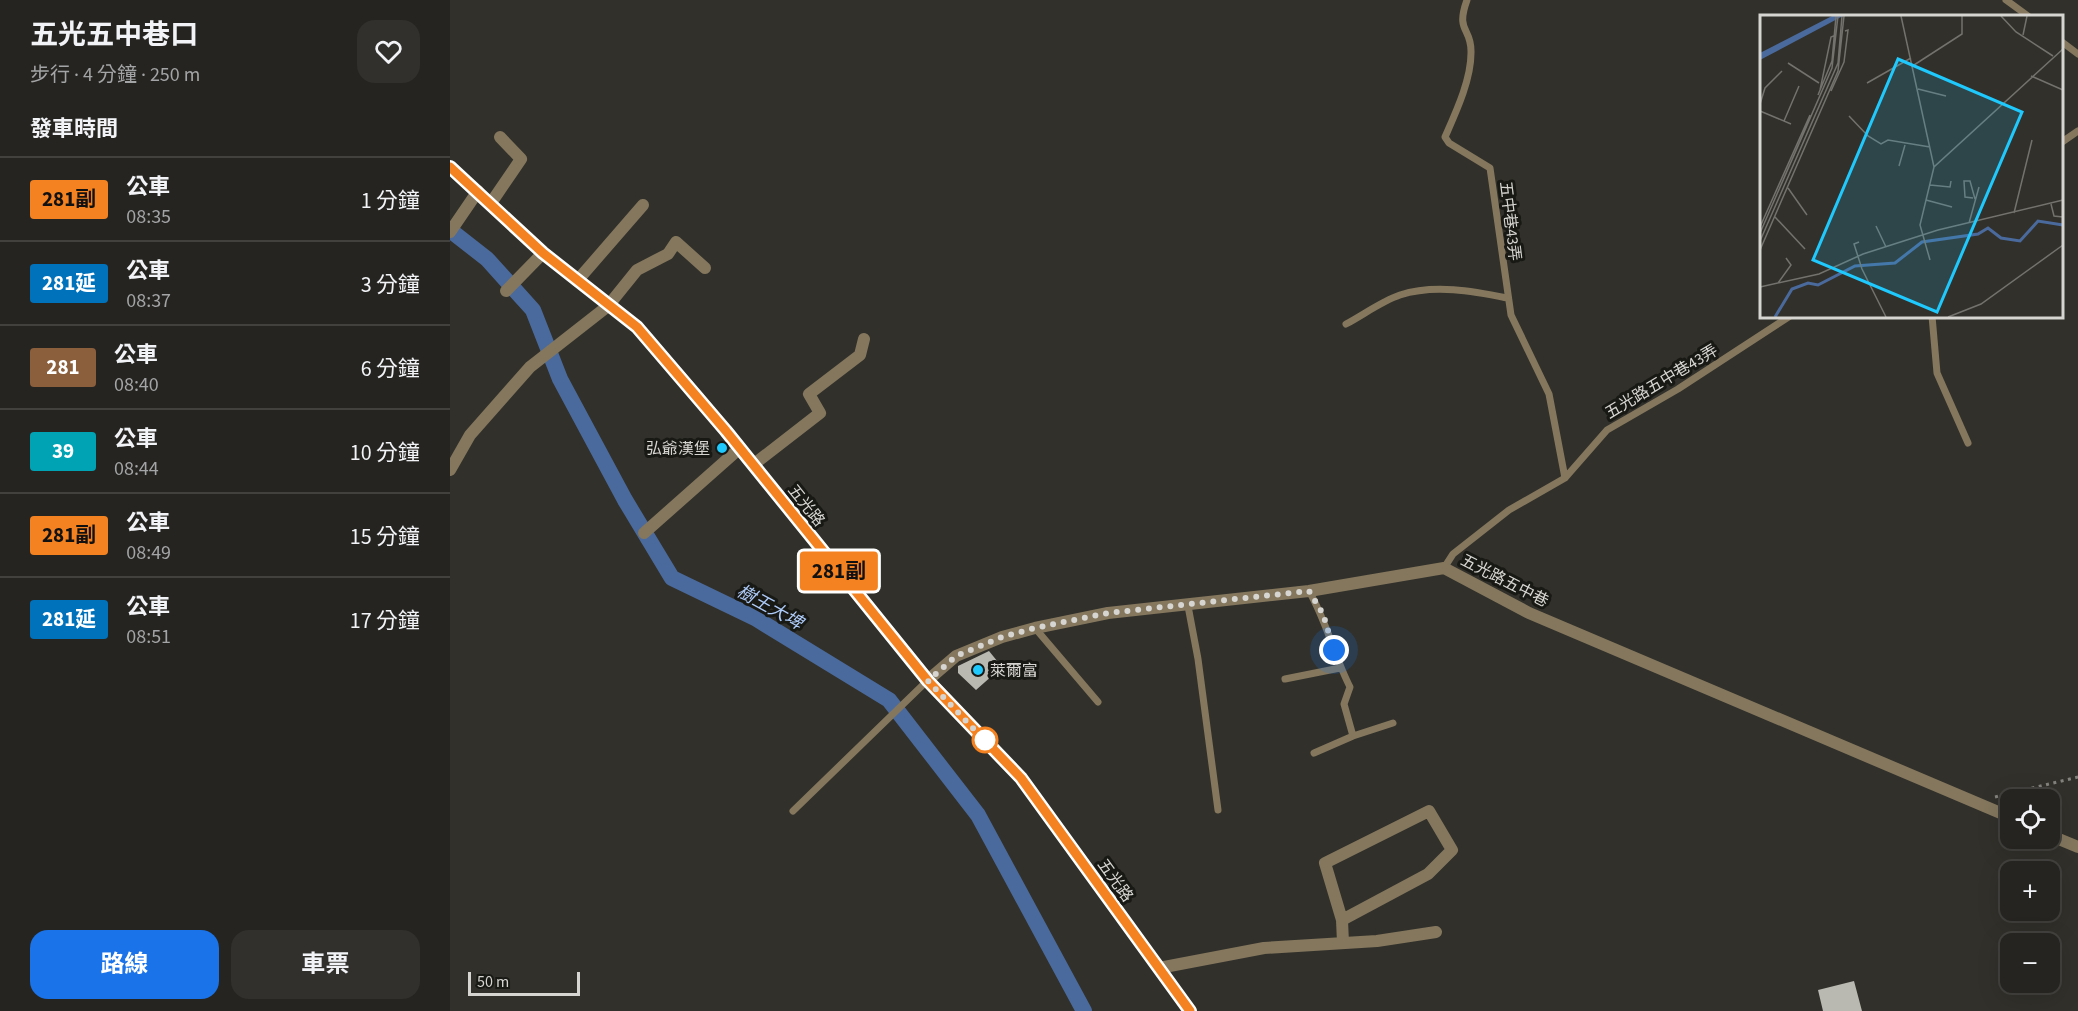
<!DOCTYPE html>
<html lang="zh-TW">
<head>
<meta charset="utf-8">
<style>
	:root { --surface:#252420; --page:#31302d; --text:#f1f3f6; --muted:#a3a4a5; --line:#42413e; --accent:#1a73e8 }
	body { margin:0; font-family:"Source Sans 3","Noto Sans TC",sans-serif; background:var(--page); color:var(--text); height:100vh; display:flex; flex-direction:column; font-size:22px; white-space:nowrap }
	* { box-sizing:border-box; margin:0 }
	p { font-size:20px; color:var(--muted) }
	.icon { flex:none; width:33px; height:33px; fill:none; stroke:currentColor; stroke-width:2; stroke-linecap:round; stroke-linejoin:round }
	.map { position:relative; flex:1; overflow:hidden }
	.drawer { display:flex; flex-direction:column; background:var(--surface); width:450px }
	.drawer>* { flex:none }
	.badge { padding:0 12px; border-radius:4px; font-size:21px; line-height:39px }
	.controls { position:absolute; left:1550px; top:789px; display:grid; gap:12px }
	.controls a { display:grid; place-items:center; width:60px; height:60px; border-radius:12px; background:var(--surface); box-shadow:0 6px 24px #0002,0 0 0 2px var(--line); font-size:30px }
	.scale { position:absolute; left:18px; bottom:15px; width:112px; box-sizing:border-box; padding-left:6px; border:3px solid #d6d5d1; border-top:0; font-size:16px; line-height:21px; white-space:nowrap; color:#d6d5d1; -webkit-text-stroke:4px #181815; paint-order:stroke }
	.you { position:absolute; width:30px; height:30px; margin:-15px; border:4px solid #fff; border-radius:50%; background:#1a73e8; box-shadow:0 0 0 9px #1a73e833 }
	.map>.badge { position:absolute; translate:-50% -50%; box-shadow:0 0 0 3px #fff }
	h2 { padding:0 30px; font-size:22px; line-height:54px }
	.round { display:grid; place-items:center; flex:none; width:63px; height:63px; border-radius:18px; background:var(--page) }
	.headline { display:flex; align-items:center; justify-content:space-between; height:102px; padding:0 30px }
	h1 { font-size:28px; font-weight:700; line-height:45px }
	.button { display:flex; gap:12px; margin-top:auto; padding:12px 30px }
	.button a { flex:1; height:69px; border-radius:18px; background:var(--accent); color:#fff; font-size:24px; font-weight:700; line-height:69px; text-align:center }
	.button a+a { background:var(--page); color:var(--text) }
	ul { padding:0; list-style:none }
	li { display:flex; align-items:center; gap:18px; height:84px; padding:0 30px; border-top:2px solid var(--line) }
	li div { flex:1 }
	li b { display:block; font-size:22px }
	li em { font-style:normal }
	li .badge { min-width:66px; font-weight:700; text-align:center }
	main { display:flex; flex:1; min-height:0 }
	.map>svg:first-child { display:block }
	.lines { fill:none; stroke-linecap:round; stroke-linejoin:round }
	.canal { stroke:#4a6a9d; stroke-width:16 }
	.building { fill:#b9b8b1 }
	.path { stroke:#83827d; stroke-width:3; stroke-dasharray:3 4.5; stroke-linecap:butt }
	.service { stroke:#84775e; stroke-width:7 }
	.minor { stroke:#84775e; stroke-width:12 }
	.tertiary { stroke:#84775e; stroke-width:12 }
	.line-casing { stroke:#fff; stroke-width:14 }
	.line { stroke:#f58220; stroke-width:9 }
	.walk { stroke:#d6d5d1; stroke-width:6; stroke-dasharray:0 10.8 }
	.poi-dot { fill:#1fc9fd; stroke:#181815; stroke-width:2 }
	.stop-dot { fill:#fff; stroke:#f58220; stroke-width:3 }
	.labels { text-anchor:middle; stroke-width:6; stroke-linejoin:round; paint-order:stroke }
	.street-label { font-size:16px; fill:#d6d5d1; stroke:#181815 }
	.poi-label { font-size:16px; fill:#d6d5d1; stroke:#181815; text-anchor:end }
	.water-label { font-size:18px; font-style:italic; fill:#aeccf9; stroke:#181815 }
	.inset-river { fill:none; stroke:#4a6a9d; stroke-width:3 }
	.inset-road { fill:none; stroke:#73726d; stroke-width:1.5 }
	.view { fill:#1fc9fd; fill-opacity:0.15; stroke:#1fc9fd; stroke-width:3 }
	.inset-edge { fill:none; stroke:#d6d5d1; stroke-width:3 }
</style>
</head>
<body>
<main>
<section class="drawer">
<div class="headline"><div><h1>五光五中巷口</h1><p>步行 · 4 分鐘 · 250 m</p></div><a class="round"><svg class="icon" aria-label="heart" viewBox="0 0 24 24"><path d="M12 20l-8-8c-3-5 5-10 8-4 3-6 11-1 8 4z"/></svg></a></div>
<h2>發車時間</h2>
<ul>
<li><span class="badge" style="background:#f58220;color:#111">281副</span><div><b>公車</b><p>08:35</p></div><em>1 分鐘</em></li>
<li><span class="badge" style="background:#0072bc;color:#fff">281延</span><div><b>公車</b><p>08:37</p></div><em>3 分鐘</em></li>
<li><span class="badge" style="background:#8b5e3c;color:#fff">281</span><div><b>公車</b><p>08:40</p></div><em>6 分鐘</em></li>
<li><span class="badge" style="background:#00a3b4;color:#fff">39</span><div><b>公車</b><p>08:44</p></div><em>10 分鐘</em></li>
<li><span class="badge" style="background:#f58220;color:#111">281副</span><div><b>公車</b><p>08:49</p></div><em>15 分鐘</em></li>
<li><span class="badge" style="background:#0072bc;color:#fff">281延</span><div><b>公車</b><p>08:51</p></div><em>17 分鐘</em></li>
</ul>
<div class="button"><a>路線</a><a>車票</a></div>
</section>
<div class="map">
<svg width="1628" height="1011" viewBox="0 0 1628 1011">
	<rect width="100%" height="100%" fill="#31302a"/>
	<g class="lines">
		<path class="canal" d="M 0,230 L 37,259 L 83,310 L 110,379 L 175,500 L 222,578 L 305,618 L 439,700 L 528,815 L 634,1011"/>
	</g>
	<path class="building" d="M 539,651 L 552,667 L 526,690 L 508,673 L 508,666 Z
		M 1404,981 L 1412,1011 L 1373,1011 L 1368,990 Z"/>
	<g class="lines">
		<path class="path" d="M 1545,797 L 1628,777"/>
		<path class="service" d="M 1017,0 C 1005,33 1022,27 1021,53 C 1021,80 1006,112 995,137 L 999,143 L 1040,168 L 1061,315 L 1099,394 L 1115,478
			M 1556,0 L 1578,16
			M 1612,42 L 1628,54
			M 1612,142 L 1628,131
			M 1482,316 L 1487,373 L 1518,443
			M 896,324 C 913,315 932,301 950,295 C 984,284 1023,291 1057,298
			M 994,568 L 1003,554 L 1059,510 L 1115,478 L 1157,430 L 1228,389 L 1340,316
			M 859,591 C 877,622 884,656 900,687 L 894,704 L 903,736 L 943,723
			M 738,606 L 748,659 L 768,810
			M 585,628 L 648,702
			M 835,679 L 890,668
			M 864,753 L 903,736
			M 343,811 L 478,680"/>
		<path class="minor" d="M 41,203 L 71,159 L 50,137
			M 0,232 L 28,191
			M 127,281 L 193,205
			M 56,291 L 93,253
			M 303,465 L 370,413 L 359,394 L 410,355 L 414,339
			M 0,470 L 20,435 L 80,367 L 158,306 L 187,270 L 218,254 L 226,242 L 255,268
			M 194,533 L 290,448
			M 892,920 L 875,863 L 979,811 L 1002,850 L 978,874 L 892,920 L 893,943
			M 709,968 L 814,948 L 927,941 L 986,932"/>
		<path class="tertiary" d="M 0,167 L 93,253 L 187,327 L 249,398 L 478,680 L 571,778 L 740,1011
			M 478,680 L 506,656 L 552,637 L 585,628 L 658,613 L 859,591 L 994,568 L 1079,613 L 1560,817
			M 1599,835 L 1628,847"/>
	</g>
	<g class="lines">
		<defs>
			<path id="line" d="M 0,167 L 93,253 L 187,327 L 276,431 L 478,681 L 571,778 L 740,1011"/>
		</defs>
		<use href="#line" class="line-casing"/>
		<use href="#line" class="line"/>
		<path class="walk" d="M 535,740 L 540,746 L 478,681 L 506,656 L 552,637 L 585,628 L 658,613 L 859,591 L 873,614 L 884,650"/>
	</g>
	<g class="poi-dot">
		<circle cx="272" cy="448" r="6"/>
		<circle cx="528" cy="670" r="6"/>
	</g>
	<circle class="stop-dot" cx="535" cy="740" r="12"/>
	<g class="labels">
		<g class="street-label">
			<text transform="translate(1061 221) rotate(83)" y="6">五中巷43弄</text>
			<text transform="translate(1211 381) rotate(-31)" y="6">五光路五中巷43弄</text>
			<text transform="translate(357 505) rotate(51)" y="6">五光路</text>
			<text transform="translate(1055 580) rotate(27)" y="6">五光路五中巷</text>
			<text transform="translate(666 880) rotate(54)" y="6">五光路</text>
		</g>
		<g class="poi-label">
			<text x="260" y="454">弘爺漢堡</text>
			<text x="540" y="676" text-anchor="start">萊爾富</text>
		</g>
		<g class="water-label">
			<text transform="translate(320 607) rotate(29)" y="6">樹王大埤</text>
		</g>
	</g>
	<g transform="translate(1310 15)">
		<rect width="303" height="303" fill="#31302a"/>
		<path d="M 72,1 L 83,1 L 0,45 L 0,38 Z" fill="#4a6a9d"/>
		<path class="inset-river" d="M 15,302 L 32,274 L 48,268 L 58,270 L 95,251 L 135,248 L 162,227 L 218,219 L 228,213 L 241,223 L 260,226 L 278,206 L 303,210"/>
		<path class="inset-road" d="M 141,1 L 174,152M 241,1 L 256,17 L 293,41M 263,20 L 267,1M 28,48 L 59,68M 154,50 L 202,19 L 202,1M 271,61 L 303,75M 107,68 L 151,43M 158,74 L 186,81M 60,75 L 71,22 L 76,20M 71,76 L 84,47 L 88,15 L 85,16M 58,80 L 72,46 L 76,1M 0,89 L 5,73 L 22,56M 0,96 L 31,109M 89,101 L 108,121 L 121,129 L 128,125 L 170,132M 24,106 L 39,71M 139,151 L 145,130M 170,170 L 190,172 L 191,166M 28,173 L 47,200M 213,183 L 205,182 L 204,166 L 210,166 L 215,184M 166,185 L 192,192M 291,189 L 294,201 L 303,202M 254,198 L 272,125M 15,202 L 45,234M 209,208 L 219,172M 116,211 L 126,232M 0,212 L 50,100M 0,218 L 72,53 L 78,1M 0,226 L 78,48 L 82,1M 99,227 L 94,229 L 102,254 L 126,302M 0,235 L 78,56 L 84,1M 170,245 L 160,210 L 174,152 L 303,34M 18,268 L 31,250 L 26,243M 0,272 L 59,259 L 103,239 L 178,215 L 303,185M 188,302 L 221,289 L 303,230"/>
		<path class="view" d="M 138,44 L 262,97 L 177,297 L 53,245 Z"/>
		<rect width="303" height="303" class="inset-edge"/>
	</g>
</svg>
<div class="controls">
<a><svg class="icon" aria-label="locate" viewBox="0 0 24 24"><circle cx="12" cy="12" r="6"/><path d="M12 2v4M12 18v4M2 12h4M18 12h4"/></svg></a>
<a>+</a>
<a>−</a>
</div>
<div class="scale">50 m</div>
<div class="you" style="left:884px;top:650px"></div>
<b class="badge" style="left:389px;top:571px;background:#f58220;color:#111">281副</b>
</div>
</main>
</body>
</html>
